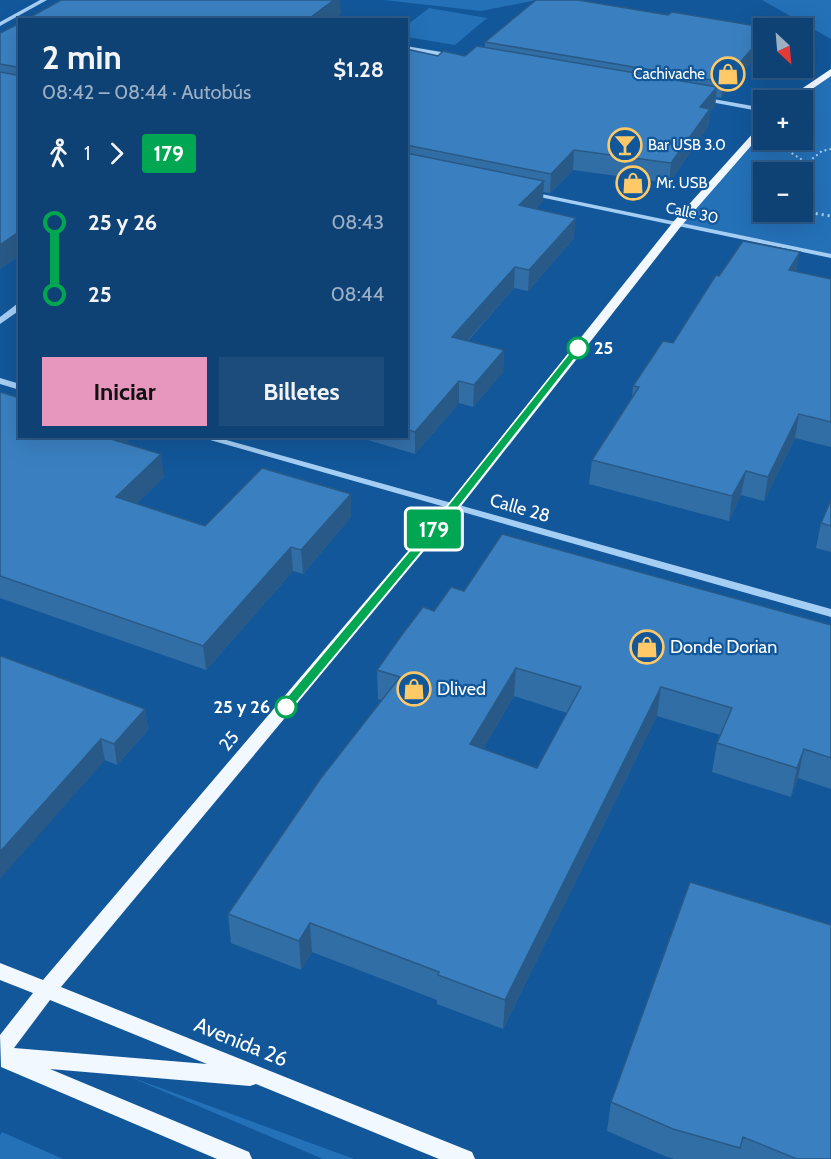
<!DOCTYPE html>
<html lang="es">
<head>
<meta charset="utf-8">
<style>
	:root { --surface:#0e4174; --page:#1c4c7c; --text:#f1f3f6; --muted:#9bafc5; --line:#2e5a86; --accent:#e797bd }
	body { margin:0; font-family:Cabin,sans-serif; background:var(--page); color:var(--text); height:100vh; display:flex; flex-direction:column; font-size:22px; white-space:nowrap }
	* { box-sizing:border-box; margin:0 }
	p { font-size:20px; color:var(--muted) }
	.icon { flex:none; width:33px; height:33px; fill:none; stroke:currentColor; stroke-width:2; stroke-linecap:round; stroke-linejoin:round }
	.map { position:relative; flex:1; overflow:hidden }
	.sheet { position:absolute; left:18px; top:18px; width:390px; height:420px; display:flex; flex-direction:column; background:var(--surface); border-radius:0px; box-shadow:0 6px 24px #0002,0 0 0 2px var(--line) }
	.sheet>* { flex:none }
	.badge { padding:0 12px; border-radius:4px; font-size:21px; line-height:39px }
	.needle { width:39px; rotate:154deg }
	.fabs { position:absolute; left:753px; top:18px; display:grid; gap:12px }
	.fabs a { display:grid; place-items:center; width:60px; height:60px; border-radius:0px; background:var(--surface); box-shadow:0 6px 24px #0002,0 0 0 2px var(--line); font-size:30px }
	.map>.badge { position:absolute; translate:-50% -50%; box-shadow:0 0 0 3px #fff }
	.legs { display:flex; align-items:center; gap:9px; height:66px; padding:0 24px; font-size:20px }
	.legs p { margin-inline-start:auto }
	.summary { display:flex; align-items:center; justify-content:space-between; height:102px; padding:0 24px }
	h1 { font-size:33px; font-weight:700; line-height:45px }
	.primary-button { display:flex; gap:12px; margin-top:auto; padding:12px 24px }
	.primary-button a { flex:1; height:69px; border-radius:0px; background:var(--accent); color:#111; font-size:24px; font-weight:700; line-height:69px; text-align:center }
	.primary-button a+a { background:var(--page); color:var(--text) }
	ul { padding:0 24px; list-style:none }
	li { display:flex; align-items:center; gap:21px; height:72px; font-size:22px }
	li i { display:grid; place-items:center; width:9px; height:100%; margin:0 8px; background:currentColor }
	li i::after { content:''; width:15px; height:15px; margin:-8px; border:4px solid; border-radius:50%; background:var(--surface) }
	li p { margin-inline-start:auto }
	li:first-child i { background:linear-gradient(#0000 50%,currentColor 0) }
	li:last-child i { background:linear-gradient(currentColor 50%,#0000 0) }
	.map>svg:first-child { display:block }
	.green { fill:#2471b8; fill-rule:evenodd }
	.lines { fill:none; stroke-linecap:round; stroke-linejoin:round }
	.path-far1 { stroke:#a5cef4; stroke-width:2; stroke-dasharray:2 3; stroke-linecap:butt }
	.path { stroke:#a5cef4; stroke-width:3; stroke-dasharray:2 4; stroke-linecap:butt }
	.minor { fill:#a5cef4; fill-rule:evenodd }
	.major { fill:#f2f8ff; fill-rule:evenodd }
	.wall { fill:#326ea6; fill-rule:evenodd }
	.shaded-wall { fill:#295a87 }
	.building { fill:#3a80c1; stroke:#295a87; stroke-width:1.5; fill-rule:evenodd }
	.line-1 { fill:#00a651; stroke:#fff; stroke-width:1.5 }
	.stop-1-dot { fill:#fff; stroke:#00a651; stroke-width:3 }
	.labels { text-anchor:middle; stroke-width:4.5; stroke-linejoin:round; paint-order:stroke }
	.far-poi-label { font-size:15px; fill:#fff; stroke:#12579a; text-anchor:start }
	.far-street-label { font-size:15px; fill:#fff; stroke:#12579a }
	.stop-label { font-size:18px; font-weight:bold; fill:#fff; stroke:#12579a; text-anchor:start }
	.street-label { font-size:18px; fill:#fff; stroke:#12579a }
	.poi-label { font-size:18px; fill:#fff; stroke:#12579a; text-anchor:start }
	.near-street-label { font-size:21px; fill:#fff; stroke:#12579a }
</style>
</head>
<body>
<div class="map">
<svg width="831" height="1159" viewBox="0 0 831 1159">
	<rect width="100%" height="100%" fill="#12579a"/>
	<path class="green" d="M 384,0 L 537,0 L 481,11 Z
		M 762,0 L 831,0 L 831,39 Z
		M 429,8 L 487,18 L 455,45 L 407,37 L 407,25 Z
		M 831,72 L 831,256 L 678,223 L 763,124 L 764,140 L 802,140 L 802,100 L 790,100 ZM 764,172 L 802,172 L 802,212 L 764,212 Z
		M 125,1075 L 354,1159 L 323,1159 Z
		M 2,1132 L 63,1159 L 0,1159 L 0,1135 Z"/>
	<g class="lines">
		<path class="path-far1" d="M 779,145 L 807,163 L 822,151 L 831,149
			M 806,198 L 807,163"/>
		<path class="path" d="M 805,214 L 806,196
			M 768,217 L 812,213 L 831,216"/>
		<path class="minor" d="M 40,0 L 47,0 L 0,26 L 0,22 Z
			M 406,46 L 453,54 L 456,56 L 453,58 L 406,50 Z
			M 702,97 L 764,108 L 764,112 L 700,100 L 699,99 Z
			M 527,191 L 831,254 L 831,258 L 530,195 L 526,193 Z
			M 17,304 L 20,304 L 20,310 L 0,324 L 0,317 Z
			M 0,378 L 20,384 L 20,390 L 0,384 Z
			M 196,436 L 212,436 L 831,609 L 831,617 Z"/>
		<path class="major" d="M 831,69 L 831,76 L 796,100 L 785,100 Z
			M 764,121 L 764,131 L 682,225 L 458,510 L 61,987 L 472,1152 L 475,1159 L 439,1159 L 256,1084 L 250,1086 L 50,1069 L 249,1152 L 252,1159 L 217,1159 L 1,1067 L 0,1035 L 33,993 L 0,980 L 0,963 L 43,980 L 448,504 L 674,221 ZM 50,1000 L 207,1064 L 14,1048 Z"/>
	</g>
	<path class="wall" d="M 668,15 L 764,28 L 764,48 L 721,98 L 716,97 L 715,106 L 710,111 L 708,127 L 669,183 L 573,170 L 550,193 L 543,192 L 543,201 L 535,209 L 574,238 L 528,291 L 514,288 L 468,341 L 504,350 L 503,372 L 473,407 L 459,403 L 415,454 L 354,436 L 406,436 L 406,49 L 438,56 L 465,56 L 485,48 L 485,42 Z
		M 20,23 L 20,255 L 0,269 L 0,33 Z
		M 796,272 L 831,279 L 831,447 L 795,438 L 764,501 L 741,495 L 729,521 L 589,484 L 592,460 L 632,397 L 633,386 L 673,343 L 719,276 Z
		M 0,392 L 20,436 L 127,436 L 128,444 L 164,477 L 136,504 L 205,526 L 351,517 L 303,574 L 293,571 L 206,670 L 0,598 Z
		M 831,500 L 831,552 L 816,548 L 821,523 Z
		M 464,591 L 831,625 L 831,789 L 798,778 L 791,797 L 712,772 L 717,743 L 720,735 L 657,716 L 503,1029 L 437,1004 L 437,1000 L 312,952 L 301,970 L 231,943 L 228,914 L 382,700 L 378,699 L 377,670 L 434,611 ZM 514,696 L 567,713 L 537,768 L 483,749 Z
		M 0,657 L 145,709 L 148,730 L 117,765 L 105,760 Z
		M 611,1102 L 831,1159 L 675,1159 L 667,1157 L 607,1131 Z"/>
	<path class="shaded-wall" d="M 334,0 L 340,0 L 341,14 L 332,20 L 307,20 Z
		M 764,35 L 764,48 L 721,98 L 723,82 Z
		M 717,87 L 715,106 L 710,111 L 708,127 L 669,183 L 671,163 L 700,107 Z
		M 574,150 L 573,170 L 550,193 L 551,174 Z
		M 544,181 L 543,201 L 519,226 L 519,205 Z
		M 576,218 L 574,238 L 528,291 L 529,270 Z
		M 20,231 L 20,255 L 0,269 L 0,245 Z
		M 800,252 L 796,274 L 789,270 Z
		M 515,267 L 514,288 L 452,358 L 452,337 Z
		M 504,350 L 503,372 L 473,407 L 474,385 Z
		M 459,381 L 459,403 L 415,454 L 415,432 Z
		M 799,414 L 795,438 L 764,501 L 768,477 Z
		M 119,436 L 127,436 L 130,453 L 114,440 Z
		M 161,454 L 164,477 L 119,521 L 116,497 Z
		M 746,471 L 741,495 L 729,521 L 732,496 Z
		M 351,494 L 351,517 L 303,574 L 301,550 Z
		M 291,547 L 293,571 L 206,670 L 203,646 Z
		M 516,668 L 514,696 L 469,773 L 470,744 Z
		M 661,687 L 657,716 L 503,1029 L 505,1000 Z
		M 145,709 L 148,730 L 117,765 L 114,744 Z
		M 101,739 L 105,760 L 0,879 L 0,852 Z
		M 804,749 L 798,778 L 791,797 L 797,768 Z
		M 310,923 L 312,952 L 301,970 L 299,941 Z"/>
	<path class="building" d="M 61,0 L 334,0 L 307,20 L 25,20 Z
		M 536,0 L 578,0 L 668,15 L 672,12 L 769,28 L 764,28 L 764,35 L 723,82 L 485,42 Z
		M 20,23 L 20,231 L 0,245 L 0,72 L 16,75 L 19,73 L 17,67 L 0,64 L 0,33 Z
		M 477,46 L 717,87 L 700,107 L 710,109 L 671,163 L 574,150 L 551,174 L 406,145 L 406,49 L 438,56 L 443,51 L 465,56 Z
		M 406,153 L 544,181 L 519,205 L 576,218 L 529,270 L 515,267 L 452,337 L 504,350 L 474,385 L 459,381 L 415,432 L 406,429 Z
		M 743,241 L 800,252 L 789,270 L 831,279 L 831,422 L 799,414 L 768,477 L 746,471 L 732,496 L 592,460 L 639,387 L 633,386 L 663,341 L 673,343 L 716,275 L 719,276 Z
		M 0,392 L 20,398 L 20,436 L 119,436 L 114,440 L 161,454 L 116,497 L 205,526 L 262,468 L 351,494 L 301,550 L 291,547 L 203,646 L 0,576 Z
		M 831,500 L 831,526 L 821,523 Z
		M 502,534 L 831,625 L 831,758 L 804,749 L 797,768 L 717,743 L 732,708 L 661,687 L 505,1000 L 438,975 L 439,972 L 310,923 L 299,941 L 228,914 L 321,778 L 400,677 L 377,670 L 401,636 L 423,607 L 434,611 L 451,587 L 464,591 ZM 516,668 L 581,687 L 537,768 L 470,744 Z
		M 1,656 L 145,709 L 114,744 L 101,739 L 0,852 L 0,657 Z
		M 690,882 L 831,925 L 831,1159 L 797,1159 L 743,1137 L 740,1148 L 673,1129 L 611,1102 Z"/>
	<path class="line-1" d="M 575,346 L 583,348 L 457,509 L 290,710 L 281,710 L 279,707 L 281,704 L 449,504 Z"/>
	<defs>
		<symbol id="shop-ring" viewBox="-11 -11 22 22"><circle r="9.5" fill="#12579a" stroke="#ffc968" stroke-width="1.5"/><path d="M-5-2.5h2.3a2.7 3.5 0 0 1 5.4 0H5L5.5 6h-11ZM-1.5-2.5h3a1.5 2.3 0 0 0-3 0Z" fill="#ffc968"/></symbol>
		<symbol id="bar-ring" viewBox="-11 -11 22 22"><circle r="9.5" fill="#12579a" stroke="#ffc968" stroke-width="1.5"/><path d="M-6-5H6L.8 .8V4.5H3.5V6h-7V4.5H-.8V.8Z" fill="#ffc968"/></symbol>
	</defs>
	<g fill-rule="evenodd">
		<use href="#shop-ring" x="709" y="55" width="38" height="38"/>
		<use href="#bar-ring" x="606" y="126" width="38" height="38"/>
		<use href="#shop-ring" x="614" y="164" width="38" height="38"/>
		<use href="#shop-ring" x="628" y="628" width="38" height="38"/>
		<use href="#shop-ring" x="395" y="670" width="38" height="38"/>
	</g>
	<g class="stop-1-dot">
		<circle cx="578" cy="348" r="10"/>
		<circle cx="286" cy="707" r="10"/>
	</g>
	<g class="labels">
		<g class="far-poi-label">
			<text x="705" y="79" text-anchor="end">Cachivache</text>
			<text x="648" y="150">Bar USB 3.0</text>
			<text x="656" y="188">Mr. USB</text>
		</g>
		<g class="far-street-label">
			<text transform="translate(692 213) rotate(12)" y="5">Calle 30</text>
		</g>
		<g class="stop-label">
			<text x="594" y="354">25</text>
			<text x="270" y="713" text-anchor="end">25 y 26</text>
		</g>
		<g class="street-label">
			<text transform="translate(520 508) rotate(16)" y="6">Calle 28</text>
			<text transform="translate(229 741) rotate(-50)" y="6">25</text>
		</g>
		<g class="poi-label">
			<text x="670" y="653">Donde Dorian</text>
			<text x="437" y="695">Dlived</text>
		</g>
		<g class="near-street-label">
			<text transform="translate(241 1042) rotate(22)" y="7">Avenida 26</text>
		</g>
	</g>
</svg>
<div class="fabs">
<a><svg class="needle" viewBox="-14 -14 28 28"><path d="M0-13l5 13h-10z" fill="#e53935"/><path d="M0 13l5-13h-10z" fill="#9bafc5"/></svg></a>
<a>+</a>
<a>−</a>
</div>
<b class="badge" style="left:434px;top:529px;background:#00a651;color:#fff">179</b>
<section class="sheet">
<div class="summary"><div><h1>2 min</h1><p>08:42 – 08:44 · Autobús</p></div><b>$1.28</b></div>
<div class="legs"><svg class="icon" aria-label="walk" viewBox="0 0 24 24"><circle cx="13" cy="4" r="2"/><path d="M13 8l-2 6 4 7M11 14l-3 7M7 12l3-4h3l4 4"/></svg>1<svg class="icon" aria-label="forward" viewBox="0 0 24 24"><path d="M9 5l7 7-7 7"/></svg><b class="badge" style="background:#00a651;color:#fff">179</b></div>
<ul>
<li><i style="color:#00a651"></i><b>25 y 26</b><p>08:43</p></li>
<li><i style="color:#00a651"></i><b>25</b><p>08:44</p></li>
</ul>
<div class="primary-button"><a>Iniciar</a><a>Billetes</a></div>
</section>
</div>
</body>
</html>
